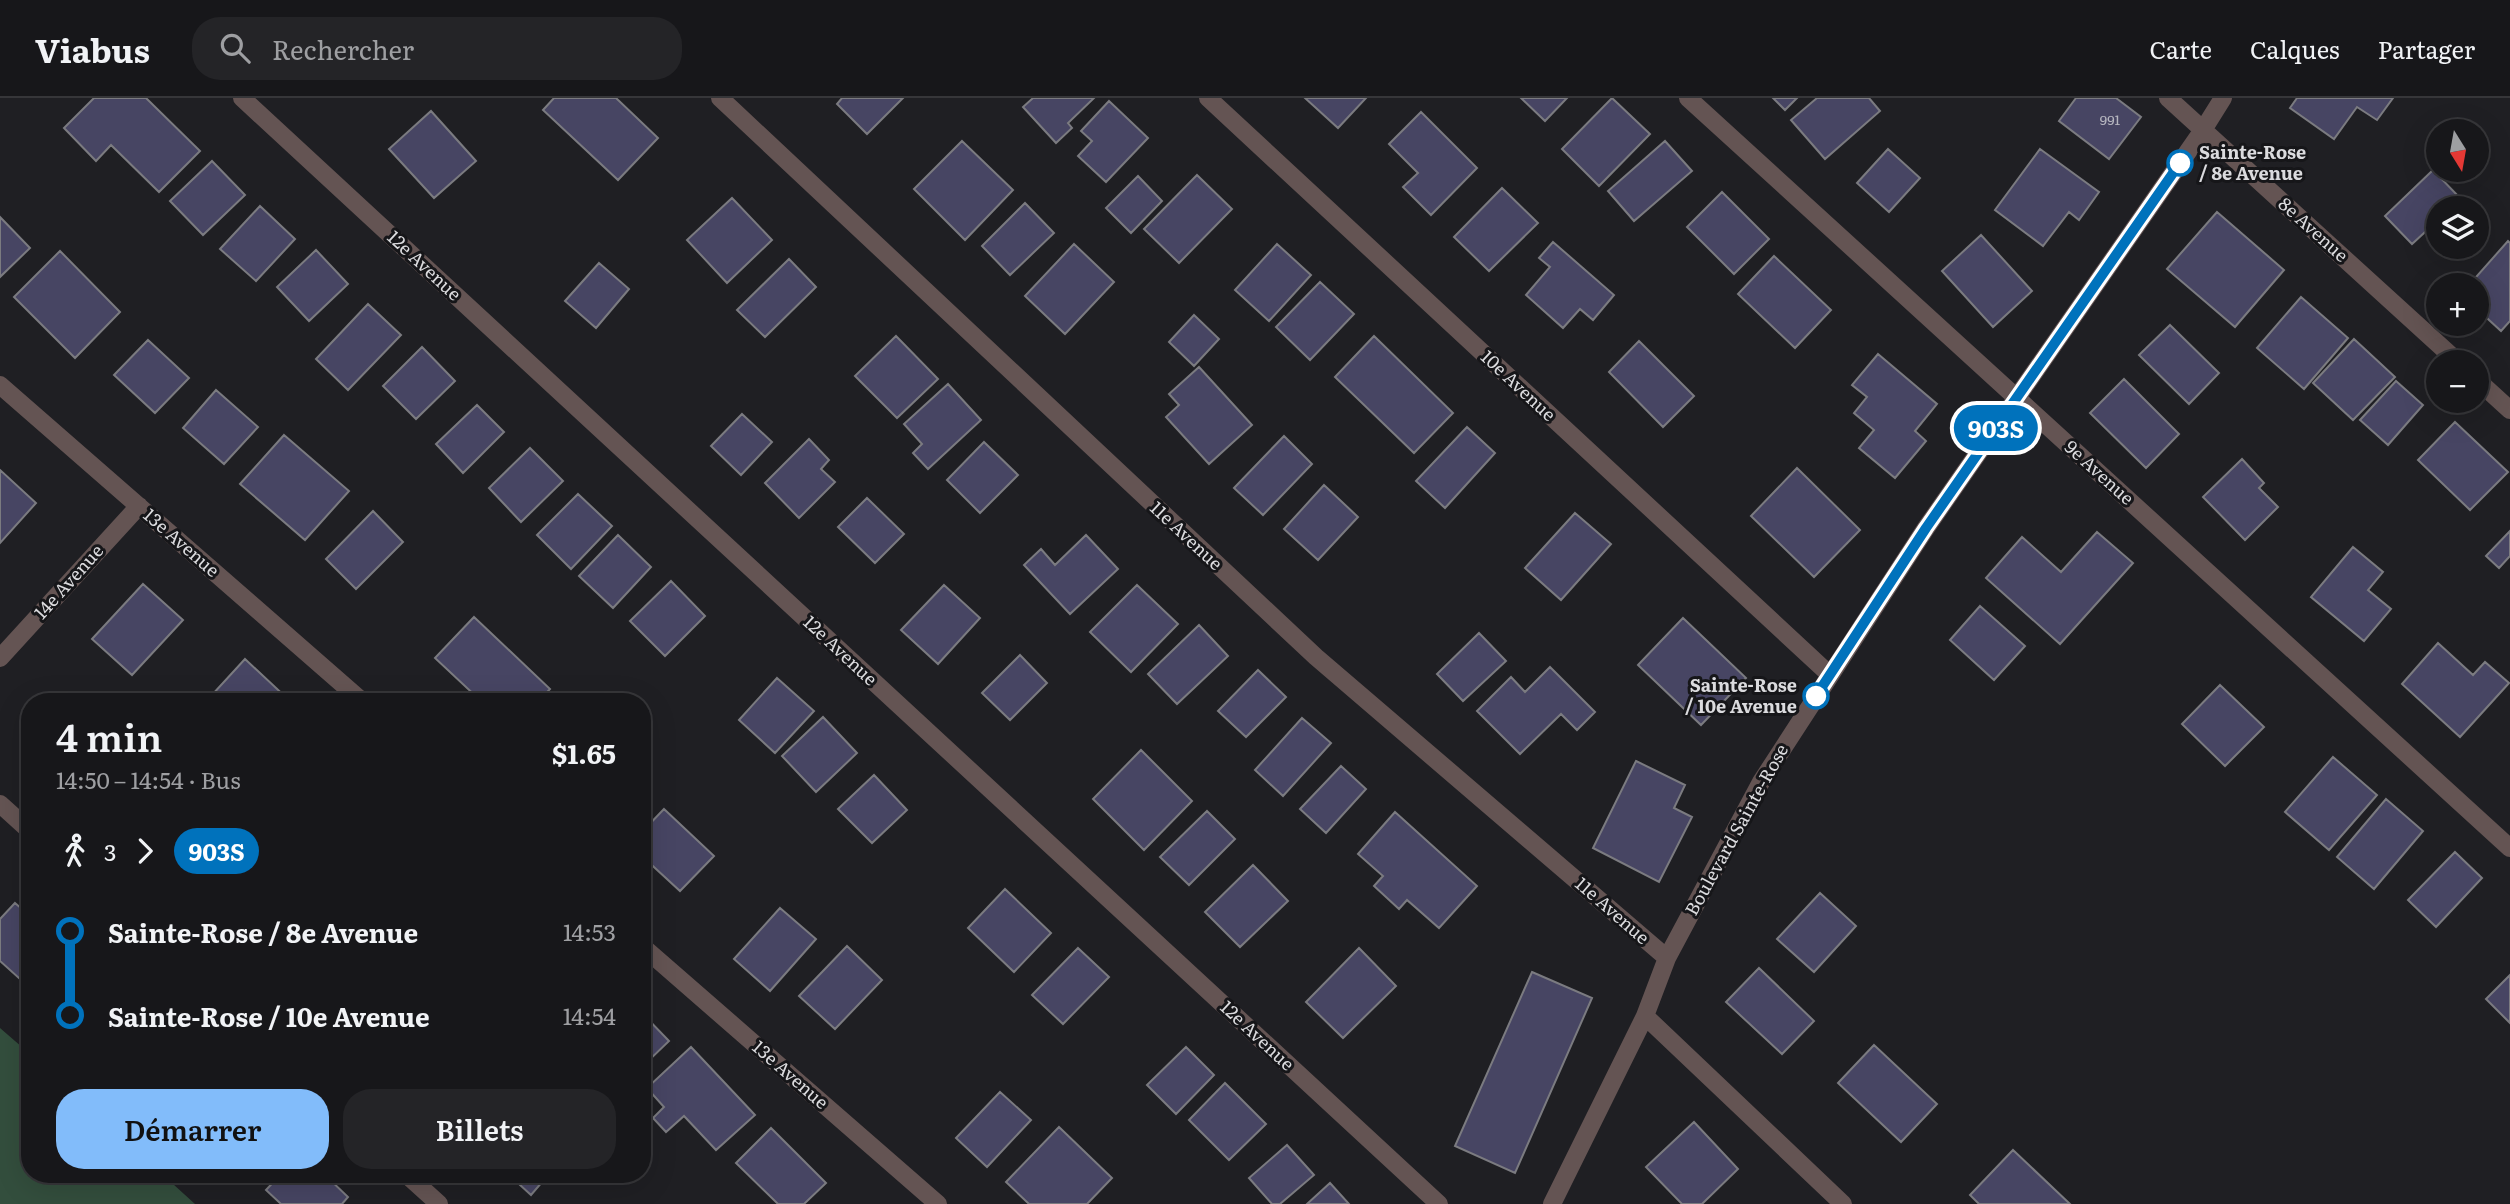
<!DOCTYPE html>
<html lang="fr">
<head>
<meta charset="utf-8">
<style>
	:root { --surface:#17171a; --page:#242427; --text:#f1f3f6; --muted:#9e9fa2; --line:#363639; --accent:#82bcfa }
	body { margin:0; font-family:Literata,serif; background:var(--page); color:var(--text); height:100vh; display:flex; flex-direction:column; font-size:26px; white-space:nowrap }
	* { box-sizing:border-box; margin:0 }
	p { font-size:23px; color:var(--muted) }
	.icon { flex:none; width:38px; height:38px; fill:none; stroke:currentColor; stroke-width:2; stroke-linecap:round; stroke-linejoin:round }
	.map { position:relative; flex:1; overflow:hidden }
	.panel { position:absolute; left:21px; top:595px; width:630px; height:490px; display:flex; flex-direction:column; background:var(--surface); border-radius:28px; box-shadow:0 7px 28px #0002,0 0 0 2px var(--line) }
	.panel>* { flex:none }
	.badge { padding:0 14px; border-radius:23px; font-size:24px; line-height:46px }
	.needle { width:46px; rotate:169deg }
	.fabs { position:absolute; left:2426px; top:21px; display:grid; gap:14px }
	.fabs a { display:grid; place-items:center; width:63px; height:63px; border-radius:50%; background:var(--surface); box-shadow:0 7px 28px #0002,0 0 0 2px var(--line); font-size:35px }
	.map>.badge { position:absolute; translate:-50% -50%; box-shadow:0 0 0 4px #fff }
	.legs { display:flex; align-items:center; gap:10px; height:77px; padding:0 35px; font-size:23px }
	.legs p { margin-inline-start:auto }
	.summary { display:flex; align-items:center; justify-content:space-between; height:119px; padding:0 35px }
	h1 { font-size:38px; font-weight:600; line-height:52px }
	.action { display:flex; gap:14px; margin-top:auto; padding:14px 35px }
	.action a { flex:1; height:80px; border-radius:28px; background:var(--accent); color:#111; font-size:28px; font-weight:600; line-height:80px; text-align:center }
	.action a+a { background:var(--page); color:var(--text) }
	ul { padding:0 35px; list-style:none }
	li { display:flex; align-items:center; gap:24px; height:84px; font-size:26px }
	li i { display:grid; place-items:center; width:10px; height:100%; margin:0 9px; background:currentColor }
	li i::after { content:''; width:18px; height:18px; margin:-9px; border:5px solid; border-radius:50%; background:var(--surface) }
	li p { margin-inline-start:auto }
	li:first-child i { background:linear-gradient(#0000 50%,currentColor 0) }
	li:last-child i { background:linear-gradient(currentColor 50%,#0000 0) }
	header { display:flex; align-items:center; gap:42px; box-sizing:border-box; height:98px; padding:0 35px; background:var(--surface); border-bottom:2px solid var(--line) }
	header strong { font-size:33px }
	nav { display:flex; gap:38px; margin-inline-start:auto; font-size:24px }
	.search { width:490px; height:63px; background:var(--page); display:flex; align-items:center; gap:18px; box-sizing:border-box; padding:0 24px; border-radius:28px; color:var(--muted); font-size:26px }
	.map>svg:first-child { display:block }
	.green { fill:#334e3d }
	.building { fill:#474563; stroke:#7b7b80; stroke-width:2 }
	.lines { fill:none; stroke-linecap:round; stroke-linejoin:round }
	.minor { stroke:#645453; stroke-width:18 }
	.line-1-casing { stroke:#fff; stroke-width:16 }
	.line-1 { stroke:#0072bc; stroke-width:10 }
	.stop-1-dot { fill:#fff; stroke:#0072bc; stroke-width:3.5 }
	.labels { text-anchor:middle; stroke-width:6; stroke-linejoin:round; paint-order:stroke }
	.number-label { font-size:14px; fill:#b6b6bf }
	.stop-label { font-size:18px; font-weight:bold; fill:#dbdbde; stroke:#161619; text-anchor:start }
	.street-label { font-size:18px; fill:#dbdbde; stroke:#161619 }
</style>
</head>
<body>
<header>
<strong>Viabus</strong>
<div class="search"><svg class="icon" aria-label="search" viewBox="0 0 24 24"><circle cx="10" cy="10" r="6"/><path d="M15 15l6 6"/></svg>Rechercher</div>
<nav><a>Carte</a><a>Calques</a><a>Partager</a></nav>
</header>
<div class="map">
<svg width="2510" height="1106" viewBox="0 0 2510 1106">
	<rect width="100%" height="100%" fill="#1f1f23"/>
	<path class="green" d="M 0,930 L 30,956 L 30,1076 L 162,1076 L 195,1106 L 0,1106 Z"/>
	<path class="building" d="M 94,0 L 146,0 L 200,53 L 159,94 L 111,47 L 96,63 L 64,30 Z
		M 554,0 L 616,0 L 658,40 L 618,82 L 543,12 Z
		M 842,0 L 903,0 L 867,36 L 837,6 Z
		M 1033,0 L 1094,0 L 1068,25 L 1072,30 L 1056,45 L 1023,9 Z
		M 1305,0 L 1366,0 L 1338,30 Z
		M 1521,0 L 1567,0 L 1545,23 Z
		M 1612,0 L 1650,36 L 1599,88 L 1562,51 Z
		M 1773,0 L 1797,0 L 1785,12 Z
		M 1817,0 L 1869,0 L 1880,13 L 1825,61 L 1791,22 Z
		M 2076,0 L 2116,0 L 2141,19 L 2109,61 L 2059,23 Z
		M 2297,0 L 2393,0 L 2377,22 L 2357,9 L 2334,41 L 2290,10 Z
		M 1109,3 L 1148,40 L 1106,84 L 1078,58 L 1092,43 L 1081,33 Z
		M 431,13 L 476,63 L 434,100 L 389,51 Z
		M 1421,14 L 1477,70 L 1431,117 L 1403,89 L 1418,75 L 1389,46 Z
		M 962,43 L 1013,92 L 965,142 L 914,91 Z
		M 1665,43 L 1692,73 L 1634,123 L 1608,93 Z
		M 1888,51 L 1920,80 L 1889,114 L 1857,85 Z
		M 2040,51 L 2099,94 L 2079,122 L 2069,114 L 2043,148 L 1995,112 Z
		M 212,63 L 245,97 L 203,137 L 170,103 Z
		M 2433,72 L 2460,100 L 2450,110 L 2438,110 L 2438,122 L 2412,146 L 2385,118 Z
		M 1197,77 L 1232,111 L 1179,165 L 1144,131 Z
		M 1138,78 L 1162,103 L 1131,135 L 1106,110 Z
		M 1502,90 L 1538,125 L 1489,173 L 1454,139 Z
		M 1722,94 L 1769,141 L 1734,176 L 1687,129 Z
		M 732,100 L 772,142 L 727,185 L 687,142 Z
		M 1025,105 L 1054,135 L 1010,177 L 982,148 Z
		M 260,108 L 295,141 L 256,183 L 220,151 Z
		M 2217,114 L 2284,172 L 2235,229 L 2167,171 Z
		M 0,119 L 30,150 L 0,179 Z
		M 1981,137 L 2032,193 L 1993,229 L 1942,173 Z
		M 2508,143 L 2510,145 L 2510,223 L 2501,233 L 2476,210 L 2476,187 L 2469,187 Z
		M 1553,144 L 1614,197 L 1593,222 L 1580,211 L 1563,230 L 1526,197 L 1550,169 L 1539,160 Z
		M 1074,146 L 1114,184 L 1065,236 L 1025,198 Z
		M 1277,146 L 1311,177 L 1269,223 L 1235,192 Z
		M 316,152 L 348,186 L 309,223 L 277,189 Z
		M 60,153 L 120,214 L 75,260 L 14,199 Z
		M 1774,158 L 1831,212 L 1795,250 L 1738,196 Z
		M 789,161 L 816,189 L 765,239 L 737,212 Z
		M 599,165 L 629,191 L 596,230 L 565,203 Z
		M 1320,184 L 1354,216 L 1310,262 L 1276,229 Z
		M 2301,199 L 2348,240 L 2304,291 L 2257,250 Z
		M 368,206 L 401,237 L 348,292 L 316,261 Z
		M 1194,217 L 1219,241 L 1194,268 L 1169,244 Z
		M 2170,227 L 2219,275 L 2189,306 L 2139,257 Z
		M 896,238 L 938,281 L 897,320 L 855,278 Z
		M 1374,238 L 1453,315 L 1414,355 L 1335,279 Z
		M 2354,241 L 2395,279 L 2353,322 L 2313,285 Z
		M 148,242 L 189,280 L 155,315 L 114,277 Z
		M 1639,243 L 1694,298 L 1663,329 L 1609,274 Z
		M 422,249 L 455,283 L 416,321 L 383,288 Z
		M 1878,256 L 1937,306 L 1915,333 L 1926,343 L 1895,380 L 1859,350 L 1874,332 L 1854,315 L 1867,299 L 1852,287 Z
		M 1199,269 L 1252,327 L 1209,366 L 1166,319 L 1179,307 L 1169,296 Z
		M 2124,281 L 2179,336 L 2146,370 L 2090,315 Z
		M 2396,283 L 2423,307 L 2388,347 L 2360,322 Z
		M 948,286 L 981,322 L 928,371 L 913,355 L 922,346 L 904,326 Z
		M 216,292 L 258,329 L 224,366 L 183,330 Z
		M 477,307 L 504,334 L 463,375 L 436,346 Z
		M 742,316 L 772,344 L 741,377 L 711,348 Z
		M 2455,324 L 2508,374 L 2470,412 L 2418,362 Z
		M 1467,329 L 1495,355 L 1445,410 L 1416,383 Z
		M 284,337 L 349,393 L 305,442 L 240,386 Z
		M 1284,338 L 1312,366 L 1263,417 L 1234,390 Z
		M 809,341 L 829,362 L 821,371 L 835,384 L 799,420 L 765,385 Z
		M 984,344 L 1018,377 L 980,415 L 947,382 Z
		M 530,350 L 563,383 L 521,424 L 489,390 Z
		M 2242,361 L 2264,385 L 2259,390 L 2278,409 L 2245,442 L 2203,399 Z
		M 1797,370 L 1860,432 L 1814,479 L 1751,418 Z
		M 0,372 L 36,405 L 0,445 Z
		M 1324,387 L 1358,419 L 1318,462 L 1284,431 Z
		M 578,396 L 612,428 L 571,471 L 537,437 Z
		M 867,400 L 904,436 L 875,465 L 838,429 Z
		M 373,413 L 403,444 L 356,491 L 326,461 Z
		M 1575,415 L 1611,446 L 1561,502 L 1525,470 Z
		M 2510,433 L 2510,458 L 2499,470 L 2486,458 Z
		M 2097,434 L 2133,465 L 2060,546 L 1986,480 L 2022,439 L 2061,474 Z
		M 618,437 L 651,469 L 613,510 L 579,478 Z
		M 1086,437 L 1118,471 L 1070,516 L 1024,467 L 1041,451 L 1055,467 Z
		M 2353,449 L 2383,474 L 2368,492 L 2391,511 L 2364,543 L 2311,499 Z
		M 671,483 L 705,518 L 665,558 L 630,523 Z
		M 143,486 L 183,522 L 132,577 L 92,541 Z
		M 944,487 L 980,520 L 938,566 L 901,532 Z
		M 1137,487 L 1178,526 L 1131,574 L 1090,534 Z
		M 1980,508 L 2025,548 L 1994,582 L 1950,542 Z
		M 474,519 L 550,591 L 538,604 L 482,604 L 435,560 Z
		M 1683,520 L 1746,580 L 1701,627 L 1638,567 Z
		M 1199,527 L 1228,558 L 1177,606 L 1148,576 Z
		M 1479,535 L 1506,563 L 1463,603 L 1437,576 Z
		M 2438,545 L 2473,577 L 2485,564 L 2509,585 L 2460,639 L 2402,586 Z
		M 1020,557 L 1047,585 L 1010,622 L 982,595 Z
		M 245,561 L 291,604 L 217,604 L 211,598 Z
		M 1550,569 L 1595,614 L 1577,632 L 1561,616 L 1520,656 L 1477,613 L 1511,579 L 1525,594 Z
		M 1258,572 L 1286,599 L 1246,639 L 1218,613 Z
		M 777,580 L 814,613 L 775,655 L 739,622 Z
		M 2220,587 L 2264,629 L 2225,668 L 2182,626 Z
		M 823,619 L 857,655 L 816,694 L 782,658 Z
		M 1302,620 L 1331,645 L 1283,698 L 1255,672 Z
		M 1141,652 L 1192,703 L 1144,752 L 1093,701 Z
		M 2333,659 L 2377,697 L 2329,752 L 2285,714 Z
		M 1636,663 L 1685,687 L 1674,710 L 1692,719 L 1659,784 L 1593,750 Z
		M 1341,668 L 1366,691 L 1326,735 L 1300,711 Z
		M 874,677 L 907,712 L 872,745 L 838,711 Z
		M 2386,701 L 2423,733 L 2374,791 L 2337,759 Z
		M 664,711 L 714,758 L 680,793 L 642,758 L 642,734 Z
		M 1207,713 L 1235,741 L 1189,787 L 1160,759 Z
		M 1395,714 L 1477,788 L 1439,830 L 1407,802 L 1399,811 L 1374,788 L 1383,778 L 1358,756 Z
		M 2455,754 L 2482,780 L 2436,829 L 2408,802 Z
		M 1253,767 L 1288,803 L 1240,849 L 1205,814 Z
		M 1005,791 L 1051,835 L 1014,874 L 968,830 Z
		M 1820,795 L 1856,828 L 1814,874 L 1777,841 Z
		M 15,805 L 30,818 L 30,890 L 0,863 L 0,821 Z
		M 780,810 L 816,841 L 770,893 L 734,861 Z
		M 847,848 L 882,882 L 835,931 L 799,898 Z
		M 1078,850 L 1109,879 L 1063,926 L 1032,897 Z
		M 1359,850 L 1396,888 L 1343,940 L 1306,904 Z
		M 1759,870 L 1814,923 L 1782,956 L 1726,904 Z
		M 1532,874 L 1592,900 L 1515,1075 L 1455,1048 Z
		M 2510,877 L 2510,925 L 2486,901 Z
		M 642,915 L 669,943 L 642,969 Z
		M 1874,947 L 1937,1006 L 1901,1044 L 1838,985 Z
		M 691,949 L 755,1017 L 716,1052 L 684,1018 L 666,1034 L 653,1020 L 664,1009 L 647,990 Z
		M 1186,949 L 1214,977 L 1176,1016 L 1147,987 Z
		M 1225,985 L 1266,1026 L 1229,1062 L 1189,1022 Z
		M 1000,994 L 1031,1022 L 987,1069 L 956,1040 Z
		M 1694,1024 L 1738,1071 L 1702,1106 L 1682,1106 L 1646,1069 Z
		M 1059,1029 L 1112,1080 L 1087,1106 L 1029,1106 L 1006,1084 Z
		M 771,1030 L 826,1085 L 804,1106 L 778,1106 L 736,1065 Z
		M 1287,1047 L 1314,1077 L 1280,1106 L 1272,1106 L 1249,1080 Z
		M 2013,1052 L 2070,1106 L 1979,1106 L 1970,1097 Z
		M 281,1076 L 324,1076 L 348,1099 L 342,1106 L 281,1106 L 266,1092 Z
		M 508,1076 L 549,1076 L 531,1097 Z
		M 1330,1085 L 1349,1106 L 1307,1106 Z"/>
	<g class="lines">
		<path class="minor" d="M 242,0 L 1439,1106
			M 720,0 L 1316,559 L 1667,860
			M 1208,0 L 1829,576
			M 1688,0 L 2510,750
			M 2168,0 L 2458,264
			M 2476,281 L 2510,312
			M 0,287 L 363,604
			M 0,560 L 139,408
			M 0,706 L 30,733
			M 642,848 L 938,1106
			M 1645,918 L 1843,1106
			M 406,1076 L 439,1106
			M 1552,1106 L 1645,918 L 1667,860 L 1761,684 L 1926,430 L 2203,32 L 2223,0"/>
	</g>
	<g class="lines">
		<defs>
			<path id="line-1" d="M 1816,598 L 1926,430 L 2180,65"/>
		</defs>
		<use href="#line-1" class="line-1-casing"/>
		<use href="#line-1" class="line-1"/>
	</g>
	<g class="stop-1-dot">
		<circle cx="2180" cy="65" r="12"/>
		<circle cx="1816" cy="598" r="12"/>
	</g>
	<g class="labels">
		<g class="number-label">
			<text x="2110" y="27">991</text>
		</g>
		<g class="stop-label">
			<text x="2199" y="61">Sainte-Rose<tspan x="2199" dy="21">/ 8e Avenue</tspan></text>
			<text x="1797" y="594" text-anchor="end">Sainte-Rose<tspan x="1797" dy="21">/ 10e Avenue</tspan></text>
		</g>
		<g class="street-label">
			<text transform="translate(2313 132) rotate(42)" y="6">8e Avenue</text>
			<text transform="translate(424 168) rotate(43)" y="6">12e Avenue</text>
			<text transform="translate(1518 288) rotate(43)" y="6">10e Avenue</text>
			<text transform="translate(2099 375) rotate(42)" y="6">9e Avenue</text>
			<text transform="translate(1186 438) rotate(43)" y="6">11e Avenue</text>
			<text transform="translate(181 445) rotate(41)" y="6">13e Avenue</text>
			<text transform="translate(69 484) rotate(-48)" y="6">14e Avenue</text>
			<text transform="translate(840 553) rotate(43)" y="6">12e Avenue</text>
			<text transform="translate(1737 732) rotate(-61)" y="6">Boulevard Sainte-Rose</text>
			<text transform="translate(1612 813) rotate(41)" y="6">11e Avenue</text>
			<text transform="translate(1257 938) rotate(43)" y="6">12e Avenue</text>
			<text transform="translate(790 977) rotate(41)" y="6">13e Avenue</text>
		</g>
	</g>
</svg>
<div class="fabs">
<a><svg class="needle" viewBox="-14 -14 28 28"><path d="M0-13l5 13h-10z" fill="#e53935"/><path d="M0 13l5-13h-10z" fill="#9e9fa2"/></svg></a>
<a><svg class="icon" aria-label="layers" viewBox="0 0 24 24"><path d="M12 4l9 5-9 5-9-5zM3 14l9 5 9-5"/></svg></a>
<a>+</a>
<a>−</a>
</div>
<b class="badge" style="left:1996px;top:330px;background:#0072bc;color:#fff">903S</b>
<section class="panel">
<div class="summary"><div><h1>4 min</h1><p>14:50 – 14:54 · Bus</p></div><b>$1.65</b></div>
<div class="legs"><svg class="icon" aria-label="walk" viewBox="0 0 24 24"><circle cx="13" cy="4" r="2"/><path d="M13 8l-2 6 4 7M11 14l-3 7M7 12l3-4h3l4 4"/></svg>3<svg class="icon" aria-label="forward" viewBox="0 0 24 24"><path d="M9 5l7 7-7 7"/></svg><b class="badge" style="background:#0072bc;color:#fff">903S</b></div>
<ul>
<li><i style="color:#0072bc"></i><b>Sainte-Rose / 8e Avenue</b><p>14:53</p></li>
<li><i style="color:#0072bc"></i><b>Sainte-Rose / 10e Avenue</b><p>14:54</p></li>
</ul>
<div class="action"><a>Démarrer</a><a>Billets</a></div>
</section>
</div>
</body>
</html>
